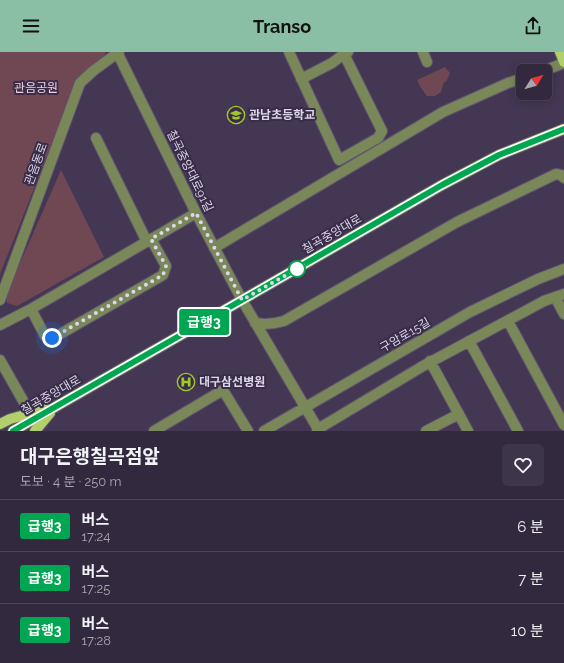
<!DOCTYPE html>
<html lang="ko">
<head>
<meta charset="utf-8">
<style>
	:root { --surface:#32293f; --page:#3d354a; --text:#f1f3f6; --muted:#a8a6b0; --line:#4d4559; --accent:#8abfa5 }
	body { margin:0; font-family:Raleway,"Noto Sans KR",sans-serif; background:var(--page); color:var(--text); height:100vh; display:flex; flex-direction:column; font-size:15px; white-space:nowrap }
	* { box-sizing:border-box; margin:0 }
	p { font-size:13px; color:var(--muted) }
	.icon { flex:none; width:22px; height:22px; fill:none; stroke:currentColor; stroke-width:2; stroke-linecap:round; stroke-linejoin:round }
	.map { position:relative; height:379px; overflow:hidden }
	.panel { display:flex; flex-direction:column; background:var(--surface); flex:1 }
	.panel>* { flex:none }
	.badge { padding:0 8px; border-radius:3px; font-size:14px; line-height:26px }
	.needle { width:26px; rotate:53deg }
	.tools { position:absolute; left:516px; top:12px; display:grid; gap:8px }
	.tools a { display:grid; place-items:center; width:36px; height:36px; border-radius:6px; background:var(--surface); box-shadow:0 2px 10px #0003,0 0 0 1px var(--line); font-size:20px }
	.you { position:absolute; width:20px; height:20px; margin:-10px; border:3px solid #fff; border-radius:50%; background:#1a73e8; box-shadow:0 0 0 6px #1a73e833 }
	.map>.badge { position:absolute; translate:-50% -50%; box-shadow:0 0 0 2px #fff }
	.round { display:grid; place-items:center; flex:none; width:42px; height:42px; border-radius:6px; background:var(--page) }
	.summary { display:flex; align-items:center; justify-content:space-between; height:68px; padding:0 20px }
	h1 { font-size:19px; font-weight:700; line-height:30px }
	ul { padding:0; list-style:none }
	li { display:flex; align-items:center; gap:12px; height:52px; padding:0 20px; border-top:1px solid var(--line) }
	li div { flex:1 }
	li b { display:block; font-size:15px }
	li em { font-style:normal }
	li .badge { min-width:44px; font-weight:700; text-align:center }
	header { display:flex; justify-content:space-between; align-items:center; height:52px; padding:0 20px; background:var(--accent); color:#111; font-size:18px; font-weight:700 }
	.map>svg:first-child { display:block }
	.green { fill:#704853 }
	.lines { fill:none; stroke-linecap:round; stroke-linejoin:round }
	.minor-casing { stroke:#5f546f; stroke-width:12 }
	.major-casing { stroke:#5f546f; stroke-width:12 }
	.minor { stroke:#798759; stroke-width:10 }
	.major { stroke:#b2cf6c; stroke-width:10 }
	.line-casing { stroke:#fff; stroke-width:9 }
	.line { stroke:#00a651; stroke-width:6 }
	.walk { stroke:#ddd7e9; stroke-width:4; stroke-dasharray:0 7.2 }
	.stop-dot { fill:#fff; stroke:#00a651; stroke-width:2 }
	.labels { text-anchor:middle; stroke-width:4; stroke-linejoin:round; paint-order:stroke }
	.park-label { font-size:12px; fill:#f7cdd7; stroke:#392d49 }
	.poi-label { font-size:12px; font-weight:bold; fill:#ddd7e9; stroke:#392d49; text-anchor:start }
	.street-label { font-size:12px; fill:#ddd7e9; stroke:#392d49 }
</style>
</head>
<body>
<header><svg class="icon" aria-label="menu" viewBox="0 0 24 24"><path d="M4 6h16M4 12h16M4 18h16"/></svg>Transo<svg class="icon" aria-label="share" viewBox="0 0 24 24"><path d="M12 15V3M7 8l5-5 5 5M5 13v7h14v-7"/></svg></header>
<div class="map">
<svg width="564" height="379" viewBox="0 0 564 379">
	<rect width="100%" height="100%" fill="#433754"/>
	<path class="green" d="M 0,0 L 105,0 L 105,3 L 76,31 L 0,222 Z
		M 445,15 L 450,21 L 447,28 L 443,32 L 441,40 L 435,44 L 427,44 L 421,36 L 417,28 Z
		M 61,118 L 104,205 L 17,254 L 7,251 L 6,243 Z"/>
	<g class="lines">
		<defs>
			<path id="minor" d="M 117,0 L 196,161 L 242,248 L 318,377 L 317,379
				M 289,0 L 339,108 L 378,86 L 382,79 L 343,0
				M 423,0 L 427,10
				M 543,19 L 564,11
				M 301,27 L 332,11 L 344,2 L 348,0
				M 96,86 L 147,190
				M 214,196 L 443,60 L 508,31 L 523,26
				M 555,245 L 564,262
				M 0,248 L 80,31 L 93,19 L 119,0
				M 31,257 L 45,284 L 52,286 L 62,281 L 163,223 L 166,214 L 151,187
				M 508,269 L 564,373
				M 255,271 C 266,273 274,272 284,269 L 457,170 L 556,122 L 561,123 L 564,126
				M 0,273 L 31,257 L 196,161
				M 469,289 L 518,379
				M 0,308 L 30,361
				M 430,309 L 468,379
				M 318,377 L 423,314 L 544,249 L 564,242
				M 154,379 L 223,338 L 248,379
				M 264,379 L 470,260 L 538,227 L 564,217
				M 426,379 L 459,362"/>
			<path id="major" d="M 560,0 L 564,10
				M 0,372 L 10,367 L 46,357
				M 13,379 L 242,248 L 442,133 L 499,103 L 564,77
				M 35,379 L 50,361"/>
		</defs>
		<use href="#minor" class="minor-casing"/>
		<use href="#major" class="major-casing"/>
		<use href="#minor" class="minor"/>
		<use href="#major" class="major"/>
	</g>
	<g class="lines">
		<defs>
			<path id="line" d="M 13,379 L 242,248 L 442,133 L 499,103 L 564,77"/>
		</defs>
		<use href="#line" class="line-casing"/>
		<use href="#line" class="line"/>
		<path class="walk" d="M 52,286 L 163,223 L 166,214 L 151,187 L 196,161 L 242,248 L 304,213 L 297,217"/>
	</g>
	<defs>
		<symbol id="school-ring" viewBox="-11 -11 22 22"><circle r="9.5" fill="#392d49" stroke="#a3c926" stroke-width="1.5"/><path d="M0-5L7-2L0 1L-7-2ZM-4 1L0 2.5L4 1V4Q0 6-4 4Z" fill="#a3c926"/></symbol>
		<symbol id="hospital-ring" viewBox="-11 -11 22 22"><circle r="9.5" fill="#392d49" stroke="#a3c926" stroke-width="1.5"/><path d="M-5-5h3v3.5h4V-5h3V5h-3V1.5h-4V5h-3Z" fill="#a3c926"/></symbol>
	</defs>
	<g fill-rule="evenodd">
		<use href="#school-ring" x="226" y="53" width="20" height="20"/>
		<use href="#hospital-ring" x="176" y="320" width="20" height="20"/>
	</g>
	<circle class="stop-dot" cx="297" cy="217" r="8"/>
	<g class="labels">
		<g class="park-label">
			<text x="36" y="40">관음공원</text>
		</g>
		<g class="poi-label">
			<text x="249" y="67">관남초등학교</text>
			<text x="199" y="334">대구삼선병원</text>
		</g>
		<g class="street-label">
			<text transform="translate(36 112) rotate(-70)" y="4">관음동로</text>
			<text transform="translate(190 119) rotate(64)" y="4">칠곡중앙대로91길</text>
			<text transform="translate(332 182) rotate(-30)" y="4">칠곡중앙대로</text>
			<text transform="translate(405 283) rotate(-30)" y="4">구암로15길</text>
			<text transform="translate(51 343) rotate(-30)" y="4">칠곡중앙대로</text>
		</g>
	</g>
</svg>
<div class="tools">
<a><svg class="needle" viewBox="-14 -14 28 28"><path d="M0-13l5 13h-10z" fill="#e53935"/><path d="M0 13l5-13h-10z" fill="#a8a6b0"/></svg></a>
</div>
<div class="you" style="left:52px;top:286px"></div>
<b class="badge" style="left:204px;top:270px;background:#00a651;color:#fff">급행3</b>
</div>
<section class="panel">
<div class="summary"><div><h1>대구은행칠곡점앞</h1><p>도보 · 4 분 · 250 m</p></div><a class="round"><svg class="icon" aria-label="heart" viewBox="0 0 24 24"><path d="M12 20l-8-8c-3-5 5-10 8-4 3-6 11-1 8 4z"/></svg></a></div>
<ul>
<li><span class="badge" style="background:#00a651;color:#fff">급행3</span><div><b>버스</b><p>17:24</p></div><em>6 분</em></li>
<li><span class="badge" style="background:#00a651;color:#fff">급행3</span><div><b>버스</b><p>17:25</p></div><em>7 분</em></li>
<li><span class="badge" style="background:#00a651;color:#fff">급행3</span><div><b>버스</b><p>17:28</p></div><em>10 분</em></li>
</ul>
</section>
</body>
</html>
